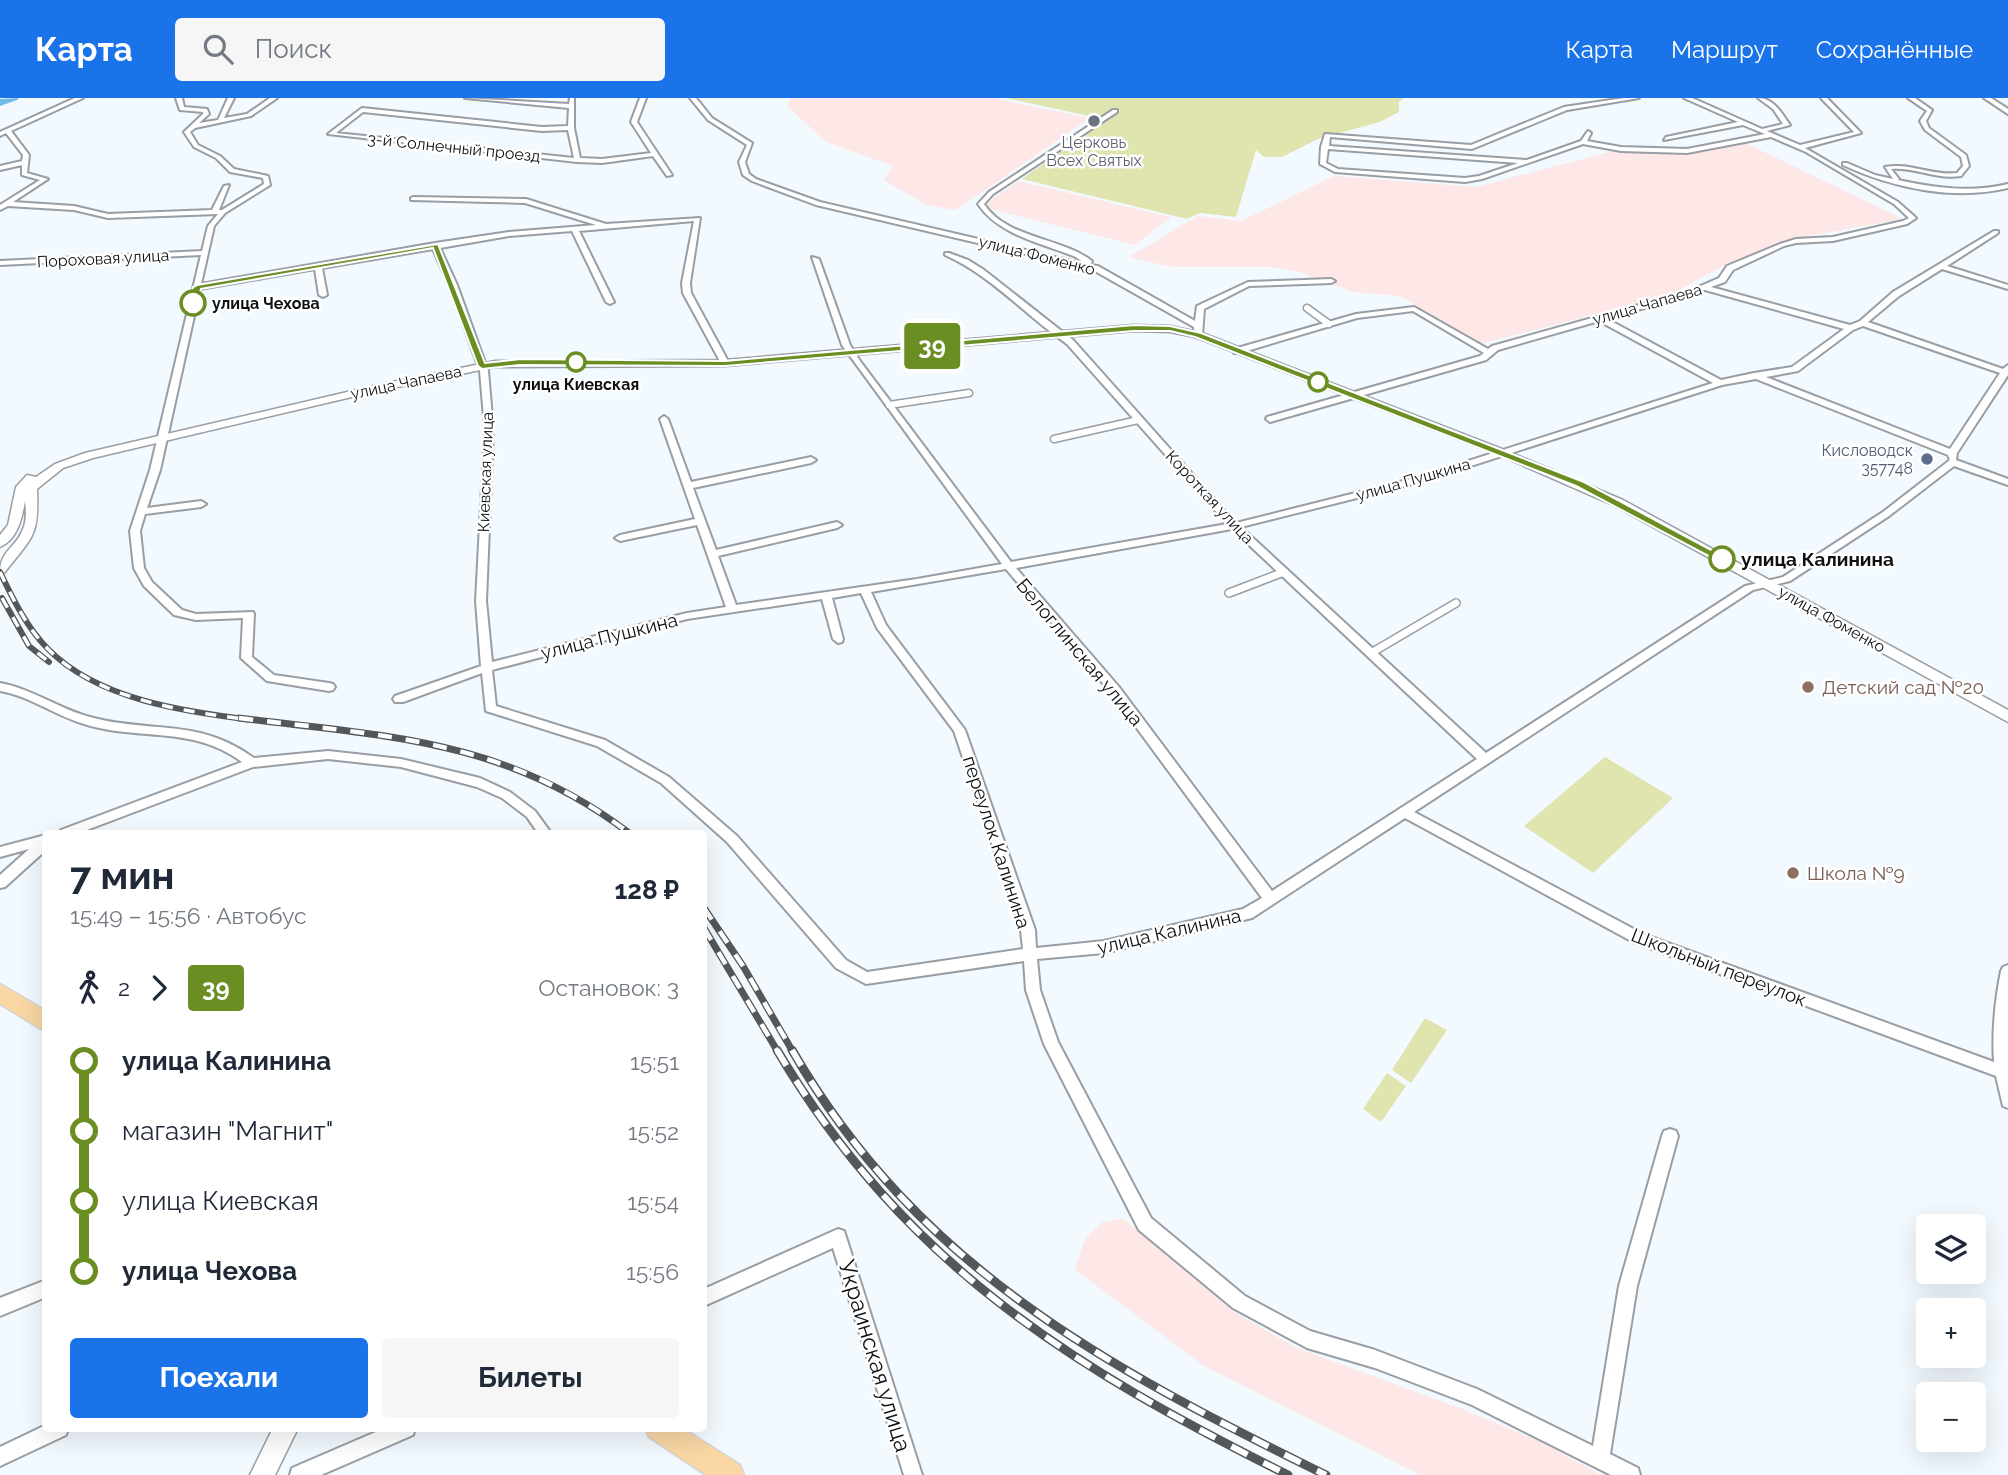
<!DOCTYPE html>
<html lang="ru">
<head>
<meta charset="utf-8">
<style>
	:root { --surface:#fff; --page:#f6f6f7; --text:#1f2937; --muted:#747a83; --accent:#1a73e8 }
	body { margin:0; font-family:Raleway,sans-serif; background:var(--page); color:var(--text); height:100vh; display:flex; flex-direction:column; font-size:26px; white-space:nowrap }
	* { box-sizing:border-box; margin:0 }
	p { font-size:23px; color:var(--muted) }
	.icon { flex:none; width:38px; height:38px; fill:none; stroke:currentColor; stroke-width:2; stroke-linecap:round; stroke-linejoin:round }
	.map { position:relative; flex:1; overflow:hidden }
	.drawer { position:absolute; left:42px; top:732px; width:665px; height:602px; display:flex; flex-direction:column; background:var(--surface); border-radius:7px; box-shadow:0 7px 28px #0002 }
	.drawer>* { flex:none }
	.badge { padding:0 14px; border-radius:5px; font-size:24px; line-height:46px }
	.fabs { position:absolute; left:1916px; top:1116px; display:grid; gap:14px }
	.fabs a { display:grid; place-items:center; width:70px; height:70px; border-radius:7px; background:var(--surface); box-shadow:0 7px 28px #0002; font-size:35px }
	.map>.badge { position:absolute; translate:-50% -50%; box-shadow:0 0 0 4px #fff }
	.legs { display:flex; align-items:center; gap:10px; height:77px; padding:0 28px; font-size:23px }
	.legs p { margin-inline-start:auto }
	.head { display:flex; align-items:center; justify-content:space-between; height:119px; padding:0 28px }
	h1 { font-size:38px; font-weight:700; line-height:52px }
	.button { display:flex; gap:14px; margin-top:auto; padding:14px 28px }
	.button a { flex:1; height:80px; border-radius:7px; background:var(--accent); color:#fff; font-size:28px; font-weight:700; line-height:80px; text-align:center }
	.button a+a { background:var(--page); color:var(--text) }
	ul { padding:0 28px; list-style:none }
	li { display:flex; align-items:center; gap:24px; height:70px; font-size:26px }
	li i { display:grid; place-items:center; width:10px; height:100%; margin:0 9px; background:currentColor }
	li i::after { content:''; width:18px; height:18px; margin:-9px; border:5px solid; border-radius:50%; background:var(--surface) }
	li p { margin-inline-start:auto }
	li:first-child i { background:linear-gradient(#0000 50%,currentColor 0) }
	li:last-child i { background:linear-gradient(currentColor 50%,#0000 0) }
	header { display:flex; align-items:center; gap:42px; box-sizing:border-box; height:98px; padding:0 35px; background:var(--accent); color:#fff }
	header strong { font-size:33px }
	nav { display:flex; gap:38px; margin-inline-start:auto; font-size:24px }
	.search { width:490px; height:63px; background:var(--page); display:flex; align-items:center; gap:18px; box-sizing:border-box; padding:0 24px; border-radius:7px; color:var(--muted); font-size:26px }
	.map>svg:first-child { display:block }
	.industrial { fill:#fee8e7 }
	.green { fill:#e0e4af }
	.lines { fill:none; stroke-linecap:round; stroke-linejoin:round }
	.river { fill:#6fbae9; fill-rule:evenodd }
	.pedestrian-far1-casing { stroke:#989ea3; stroke-width:9 }
	.pedestrian-casing { stroke:#989ea3; stroke-width:10 }
	.minor-casing { stroke:#989ea3; stroke-width:4 }
	.secondary-casing { stroke:#989ea3; stroke-width:3 }
	.primary-casing { stroke:#d4d4d4; stroke-width:3 }
	.pedestrian-far1 { stroke:#fff; stroke-width:6 }
	.pedestrian { stroke:#fff; stroke-width:7 }
	.minor { fill:#fff; fill-rule:evenodd }
	.secondary { fill:#fff; fill-rule:evenodd }
	.primary { fill:#fad7a4; fill-rule:evenodd }
	.rail-far2-casing { stroke:#53575a; stroke-width:6 }
	.rail-far1-casing { stroke:#53575a; stroke-width:7 }
	.rail-casing { stroke:#53575a; stroke-width:9 }
	.rail-far2 { stroke:#fff; stroke-width:3.5; stroke-dasharray:11; stroke-linecap:butt }
	.rail-far1 { stroke:#fff; stroke-width:4.5; stroke-dasharray:14; stroke-linecap:butt }
	.rail { stroke:#fff; stroke-width:6; stroke-dasharray:18; stroke-linecap:butt }
	.line-1 { fill:#6b8e23; stroke:#fff; stroke-width:2 }
	.worship-dot { fill:#6b7280; stroke:#fff; stroke-width:2.5 }
	.stop-1-dot { fill:#fff; stroke:#6b8e23; stroke-width:3.5 }
	.service-dot { fill:#5c6f8a; stroke:#fff; stroke-width:2.5 }
	.education-dot { fill:#8d6e63; stroke:#fff; stroke-width:2.5 }
	.labels { text-anchor:middle; stroke-width:5; stroke-linejoin:round; paint-order:stroke }
	.far-worship-label { font-size:16px; fill:#5b616d; stroke:#fff }
	.far-street-label { font-size:16px; fill:#0e1012; stroke:#fff }
	.far-stop-label { font-size:16px; font-weight:bold; fill:#0e1012; stroke:#fff; text-anchor:start }
	.far-service-label { font-size:16px; fill:#4e5e75; stroke:#fff; text-anchor:end }
	.stop-label { font-size:19px; font-weight:bold; fill:#0e1012; stroke:#fff; text-anchor:start }
	.street-label { font-size:19px; fill:#0e1012; stroke:#fff }
	.education-label { font-size:19px; fill:#785e54; stroke:#fff; text-anchor:start }
	.near-street-label { font-size:23px; fill:#0e1012; stroke:#fff }
</style>
</head>
<body>
<header>
<strong>Карта</strong>
<div class="search"><svg class="icon" aria-label="search" viewBox="0 0 24 24"><circle cx="10" cy="10" r="6"/><path d="M15 15l6 6"/></svg>Поиск</div>
<nav><a>Карта</a><a>Маршрут</a><a>Сохранённые</a></nav>
</header>
<div class="map">
<svg width="2008" height="1377" viewBox="0 0 2008 1377">
	<rect width="100%" height="100%" fill="#f2f9ff"/>
	<path class="industrial" d="M 791,0 L 992,0 L 1090,20 L 956,112 L 926,107 L 884,82 L 893,68 L 826,44 L 787,8 Z
		M 1743,44 L 1903,121 L 1781,143 L 1753,158 L 1723,168 L 1670,197 L 1480,246 L 1400,198 L 1353,194 L 1299,174 L 1272,169 L 1171,169 L 1129,159 L 1198,118 L 1241,123 L 1334,78 L 1476,89 L 1613,53 L 1687,56 Z
		M 1018,83 L 1171,119 L 1135,147 L 982,109 Z
		M 1123,1120 L 1234,1214 L 1297,1250 L 1460,1310 L 1543,1345 L 1601,1377 L 1420,1377 L 1204,1268 L 1075,1172 L 1085,1141 L 1101,1125 Z"/>
	<path class="green" d="M 1006,0 L 1404,0 L 1399,4 L 1399,14 L 1380,24 L 1318,41 L 1282,59 L 1264,59 L 1256,52 L 1236,119 L 1200,115 L 1187,121 L 1022,81 L 1108,22 Z
		M 1605,659 L 1673,700 L 1593,775 L 1524,728 Z
		M 1425,920 L 1447,932 L 1411,985 L 1392,972 Z
		M 1387,975 L 1406,988 L 1381,1024 L 1363,1011 Z"/>
	<g class="lines">
		<path class="river" d="M 19,0 L 17,2 L 0,8 L 0,1 Z"/>
		<defs>
			<path id="pedestrian-far1" d="M 1307,210 L 1329,226
				M 889,307 L 969,295
				M 1054,341 L 1138,322"/>
			<path id="pedestrian" d="M 1229,495 L 1284,474
				M 1371,555 L 1456,505"/>
			<path id="minor" d="M 75,0 L 83,0 L 11,33 L 29,57 L 27,75 L 48,81 L 13,104 L 74,108 L 108,116 L 212,112 L 224,88 L 229,87 L 219,112 L 222,112 L 264,86 L 263,80 L 230,74 L 216,60 L 194,49 L 184,34 L 203,16 L 203,14 L 180,12 L 176,0 L 182,0 L 184,9 L 207,11 L 209,16 L 199,25 L 218,22 L 228,0 L 234,0 L 224,20 L 247,16 L 270,0 L 277,0 L 251,18 L 195,30 L 190,34 L 198,47 L 220,58 L 234,71 L 268,78 L 270,87 L 225,115 L 214,128 L 201,186 L 435,145 L 509,134 L 596,127 L 525,105 L 411,102 L 411,100 L 413,99 L 526,101 L 606,126 L 700,120 L 690,185 L 691,195 L 729,265 L 725,267 L 721,265 L 683,195 L 682,185 L 694,123 L 579,133 L 614,204 L 610,206 L 606,204 L 572,133 L 509,138 L 440,150 L 457,187 L 488,273 L 493,331 L 486,503 L 492,564 L 687,515 L 726,509 L 697,427 L 620,443 L 615,440 L 620,437 L 695,421 L 660,321 L 664,318 L 668,321 L 691,384 L 811,359 L 816,362 L 811,365 L 693,390 L 716,452 L 837,424 L 842,427 L 837,430 L 718,458 L 736,507 L 917,481 L 1002,466 L 842,247 L 812,159 L 819,161 L 850,247 L 860,263 L 1011,464 L 1227,426 L 1067,246 C 1025,217 992,178 945,157 L 945,155 L 949,155 L 968,162 L 984,172 L 1073,242 L 1236,425 L 1415,380 L 1713,285 L 1599,223 L 1498,252 L 1486,262 L 1270,324 L 1266,321 L 1267,319 L 1480,258 L 1484,255 L 1413,213 L 1357,220 L 1240,255 L 1234,255 L 1234,251 L 1356,216 L 1414,209 L 1488,251 L 1492,248 L 1689,193 L 1719,180 L 1727,168 L 1780,146 L 1796,141 L 1833,139 L 1903,123 L 1909,120 L 1894,106 L 1806,54 L 1771,39 L 1687,55 L 1621,53 L 1583,46 L 1482,81 L 1465,84 L 1335,74 L 1320,66 L 1321,49 L 1325,36 L 1471,47 L 1564,9 L 1624,0 L 1639,0 L 1567,12 L 1472,51 L 1330,39 L 1329,48 L 1527,62 L 1581,43 L 1588,33 L 1591,35 L 1587,43 L 1621,49 L 1687,51 L 1765,36 L 1743,27 L 1664,42 L 1666,39 L 1738,24 L 1684,0 L 1692,0 L 1762,31 L 1783,26 L 1773,11 L 1758,0 C 1774,0 1782,16 1790,27 L 1767,33 L 1800,47 L 1854,34 L 1821,0 L 1827,0 L 1861,35 L 1805,50 L 1898,104 L 1916,120 L 1907,126 L 1833,143 L 1796,145 L 1784,148 L 1733,172 L 1725,184 L 1711,189 L 1850,227 L 1860,223 L 1893,194 L 1994,133 L 1998,133 L 1998,135 L 1947,168 L 2008,187 L 2008,191 L 1942,171 L 1899,198 L 1868,224 L 2003,271 L 2008,267 L 2008,277 L 1957,355 L 1956,362 L 2008,381 L 2008,387 L 1954,368 L 1889,418 L 1790,483 L 1753,492 L 1414,714 L 1643,836 L 1994,964 C 1992,933 1995,903 2001,873 L 2003,869 L 2008,867 L 2008,1010 L 2003,1008 L 1996,978 L 1633,844 L 1405,720 L 1252,820 L 1104,855 L 1037,861 L 1040,892 L 1058,944 L 1151,1120 L 1245,1198 L 1310,1233 L 1375,1252 L 1477,1291 L 1593,1348 L 1619,1188 L 1662,1038 L 1664,1033 L 1670,1031 L 1676,1033 L 1678,1038 L 1637,1188 L 1610,1356 L 1638,1370 L 1640,1377 L 1611,1377 L 1472,1307 L 1375,1270 L 1307,1250 L 1233,1210 L 1139,1132 L 1044,946 L 1026,892 L 1024,863 L 866,886 L 836,870 L 727,744 L 661,685 L 597,648 L 486,613 L 482,575 L 403,604 L 395,604 L 393,601 L 395,598 L 481,568 L 476,503 L 485,331 L 480,273 L 449,187 L 433,151 L 322,170 L 327,197 L 323,199 L 319,197 L 315,171 L 200,191 L 160,372 L 147,410 L 201,403 L 206,406 L 201,409 L 145,416 L 140,433 L 144,470 L 152,484 L 182,512 L 196,516 L 253,514 L 254,516 L 252,559 L 274,577 L 329,585 L 333,586 L 335,589 L 333,592 L 329,593 L 267,583 L 241,560 L 243,520 L 196,522 L 174,517 L 144,488 L 134,470 L 130,433 L 150,372 L 201,157 L 0,167 L 0,163 L 202,153 L 208,128 L 218,116 L 108,120 L 74,112 L 8,108 L 0,112 L 0,107 L 40,82 L 22,77 L 22,67 L 0,72 L 0,68 L 22,63 L 23,57 L 6,35 L 0,38 L 0,34 ZM 1328,51 L 1518,65 L 1479,78 L 1465,80 L 1338,71 L 1326,65 ZM 1705,192 L 1844,231 L 1792,269 L 1754,275 L 1721,282 L 1607,221 ZM 1863,228 L 2000,275 L 1950,351 L 1766,279 L 1798,273 L 1853,232 ZM 1756,281 L 1948,357 L 1950,362 L 1883,414 L 1783,479 L 1745,488 L 1486,655 L 1241,429 L 1421,384 L 1722,287 ZM 1232,431 L 1477,661 L 1272,793 L 1119,589 L 1016,470 ZM 1006,471 L 1111,595 L 1262,800 L 1243,811 L 1104,843 L 1036,850 L 1035,832 L 965,632 L 886,527 L 871,494 ZM 861,495 L 877,530 L 954,633 L 1021,832 L 1023,851 L 867,874 L 846,862 L 737,738 L 669,679 L 605,642 L 496,608 L 492,572 L 687,521 L 822,501 L 833,541 L 838,545 L 842,544 L 843,541 L 832,500 Z
				M 465,0 L 569,6 L 570,0 L 574,0 L 574,30 L 580,60 L 602,61 L 651,55 L 631,24 L 640,0 L 646,0 L 637,24 L 672,77 L 667,78 L 653,58 L 602,65 L 577,64 L 328,36 L 362,10 L 542,29 L 568,28 L 569,10 ZM 363,14 L 542,33 L 568,32 L 574,60 L 336,35 Z
				M 690,0 L 696,0 L 712,20 L 752,45 L 745,64 L 749,76 L 756,81 L 820,104 L 1085,166 L 1076,159 C 1044,146 998,137 978,106 L 989,94 L 1113,12 L 1117,12 L 1117,14 L 993,96 L 984,106 C 1007,141 1061,139 1092,163 L 1090,167 L 1098,168 L 1195,223 L 1197,208 L 1248,184 L 1331,181 L 1335,183 L 1331,185 L 1249,188 L 1204,211 L 1202,237 L 1195,239 L 1194,229 L 1093,172 L 816,107 L 752,83 L 743,77 L 739,64 L 747,47 L 708,22 Z
				M 1908,0 L 1915,0 L 1932,12 L 1926,23 L 1929,30 L 1966,57 L 1969,68 L 1961,78 C 1937,82 1915,69 1891,71 L 1899,81 L 1898,82 C 1935,90 1971,95 2008,86 L 2008,90 C 1954,103 1892,90 1843,67 L 1843,65 L 1847,65 L 1875,77 L 1893,81 L 1885,69 C 1910,64 1932,78 1957,75 L 1963,68 L 1961,59 L 1925,32 L 1920,23 L 1927,13 Z
				M 1984,0 L 1991,0 L 2008,11 L 2008,16 Z
				M 0,585 C 33,591 59,611 90,619 C 152,636 197,619 254,660 L 328,653 L 401,661 L 480,680 L 510,694 L 535,713 L 551,735 L 538,735 L 527,719 L 502,700 L 477,689 L 401,669 L 328,661 L 253,669 L 79,735 L 59,735 L 61,732 L 242,664 C 191,626 137,644 81,625 C 53,616 29,598 0,593 Z
				M 42,738 L 46,739 L 46,752 L 5,789 L 0,790 L 0,777 L 29,751 L 0,759 L 0,749 Z
				M 838,1131 L 844,1133 L 846,1139 L 922,1377 L 904,1377 L 833,1150 L 704,1208 L 704,1191 Z
				M 46,1182 L 46,1199 L 0,1218 L 0,1200 Z
				M 46,1327 L 46,1330 L 68,1330 L 66,1337 L 0,1368 L 0,1349 Z
				M 385,1330 L 415,1330 L 413,1337 L 321,1377 L 290,1377 L 292,1370 Z"/>
			<path id="secondary" d="M 1134,227 L 1170,228 L 1202,235 L 1507,353 L 1623,402 L 2008,612 L 2008,624 L 1615,408 L 1499,357 L 1195,239 L 1170,234 L 1134,233 L 725,268 L 495,269 L 373,294 L 93,360 L 63,370 L 37,391 C 39,439 33,438 5,474 L 0,475 C 0,452 16,450 23,431 C 27,422 26,412 25,403 C 22,420 18,441 0,449 L 0,437 L 8,427 L 16,389 L 27,377 L 36,379 L 55,366 L 85,355 L 373,288 L 495,263 L 725,262 Z
				M 273,1330 L 298,1330 L 275,1377 L 250,1377 Z"/>
			<path id="primary" d="M 0,886 L 46,913 L 46,934 L 0,906 Z
				M 645,1330 L 682,1330 L 740,1367 L 744,1377 L 706,1377 L 649,1339 Z"/>
		</defs>
		<use href="#pedestrian-far1" class="pedestrian-far1-casing"/>
		<use href="#pedestrian" class="pedestrian-casing"/>
		<use href="#minor" class="minor-casing"/>
		<use href="#secondary" class="secondary-casing"/>
		<use href="#primary" class="primary-casing"/>
		<use href="#pedestrian-far1" class="pedestrian-far1"/>
		<use href="#pedestrian" class="pedestrian"/>
		<use href="#minor" class="minor"/>
		<use href="#secondary" class="secondary"/>
		<use href="#primary" class="primary"/>
		<defs>
			<path id="rail-far2" d="M 0,474 C 13,501 27,530 48,551 C 98,602 186,614 253,622
				M 2,500 L 29,548 L 49,564"/>
			<path id="rail-far1" d="M 239,620 C 385,638 506,641 629,735
				M 704,810 L 743,868 L 793,954
				M 704,830 L 778,954"/>
			<path id="rail" d="M 777,952 C 904,1166 1071,1269 1288,1377
				M 792,952 C 918,1170 1108,1270 1326,1377"/>
		</defs>
		<use href="#rail-far2" class="rail-far2-casing"/>
		<use href="#rail-far1" class="rail-far1-casing"/>
		<use href="#rail" class="rail-casing"/>
		<use href="#rail-far2" class="rail-far2"/>
		<use href="#rail-far1" class="rail-far1"/>
		<use href="#rail" class="rail"/>
	</g>
	<path class="line-1" d="M 438,146 L 485,265 L 520,261 L 725,263 L 1134,227 L 1170,228 L 1201,235 L 1584,384 L 1728,461 L 1718,463 L 1576,388 L 1195,239 L 1170,233 L 1134,233 L 725,268 L 520,267 L 482,271 L 478,268 L 433,150 L 201,191 L 196,207 L 189,205 L 193,189 L 197,187 Z"/>
	<circle class="worship-dot" cx="1094" cy="23" r="7"/>
	<g class="stop-1-dot">
		<circle cx="193" cy="205" r="12"/>
		<circle cx="576" cy="264" r="9"/>
		<circle cx="1318" cy="284" r="9"/>
		<circle cx="1722" cy="461" r="12"/>
	</g>
	<circle class="service-dot" cx="1927" cy="361" r="7"/>
	<g class="education-dot">
		<circle cx="1808" cy="589" r="7"/>
		<circle cx="1793" cy="775" r="7"/>
	</g>
	<g class="labels">
		<g class="far-worship-label">
			<text x="1094" y="50">Церковь<tspan x="1094" dy="18">Всех Святых</tspan></text>
		</g>
		<g class="far-street-label">
			<text transform="translate(454 49) rotate(6)" y="6">3-й Солнечный проезд</text>
			<text transform="translate(1037 157) rotate(14)" y="6">улица Фоменко</text>
			<text transform="translate(103 160) rotate(-3)" y="6">Пороховая улица</text>
			<text transform="translate(1647 206) rotate(-16)" y="6">улица Чапаева</text>
			<text transform="translate(406 284) rotate(-12)" y="6">улица Чапаева</text>
			<text transform="translate(485 374) rotate(-88)" y="6">Киевская улица</text>
			<text transform="translate(1413 381) rotate(-16)" y="6">улица Пушкина</text>
			<text transform="translate(1210 399) rotate(47)" y="6">Короткая улица</text>
			<text transform="translate(1832 521) rotate(29)" y="6">улица Фоменко</text>
		</g>
		<g class="far-stop-label">
			<text x="212" y="211">улица Чехова</text>
			<text x="576" y="292" text-anchor="middle">улица Киевская</text>
		</g>
		<g class="far-service-label">
			<text x="1913" y="358">Кисловодск<tspan x="1913" dy="18">357748</tspan></text>
		</g>
		<g class="stop-label">
			<text x="1741" y="468">улица Калинина</text>
		</g>
		<g class="street-label">
			<text transform="translate(609 538) rotate(-14)" y="7">улица Пушкина</text>
			<text transform="translate(1080 554) rotate(50)" y="7">Белоглинская улица</text>
			<text transform="translate(997 744) rotate(72)" y="7">переулок Калинина</text>
			<text transform="translate(1169 833) rotate(-13)" y="7">улица Калинина</text>
			<text transform="translate(1719 869) rotate(21)" y="7">Школьный переулок</text>
		</g>
		<g class="education-label">
			<text x="1822" y="596">Детский сад №20</text>
			<text x="1807" y="782">Школа №9</text>
		</g>
		<g class="near-street-label">
			<text transform="translate(875 1258) rotate(73)" y="8">Украинская улица</text>
		</g>
	</g>
</svg>
<div class="fabs">
<a><svg class="icon" aria-label="layers" viewBox="0 0 24 24"><path d="M12 4l9 5-9 5-9-5zM3 14l9 5 9-5"/></svg></a>
<a>+</a>
<a>−</a>
</div>
<b class="badge" style="left:932px;top:248px;background:#6b8e23;color:#fff">39</b>
<section class="drawer">
<div class="head"><div><h1>7 мин</h1><p>15:49 – 15:56 · Автобус</p></div><b>128 ₽</b></div>
<div class="legs"><svg class="icon" aria-label="walk" viewBox="0 0 24 24"><circle cx="13" cy="4" r="2"/><path d="M13 8l-2 6 4 7M11 14l-3 7M7 12l3-4h3l4 4"/></svg>2<svg class="icon" aria-label="forward" viewBox="0 0 24 24"><path d="M9 5l7 7-7 7"/></svg><b class="badge" style="background:#6b8e23;color:#fff">39</b><p>Остановок: 3</p></div>
<ul>
<li><i style="color:#6b8e23"></i><b>улица Калинина</b><p>15:51</p></li>
<li><i style="color:#6b8e23"></i><span>магазин &quot;Магнит&quot;</span><p>15:52</p></li>
<li><i style="color:#6b8e23"></i><span>улица Киевская</span><p>15:54</p></li>
<li><i style="color:#6b8e23"></i><b>улица Чехова</b><p>15:56</p></li>
</ul>
<div class="button"><a>Поехали</a><a>Билеты</a></div>
</section>
</div>
</body>
</html>
